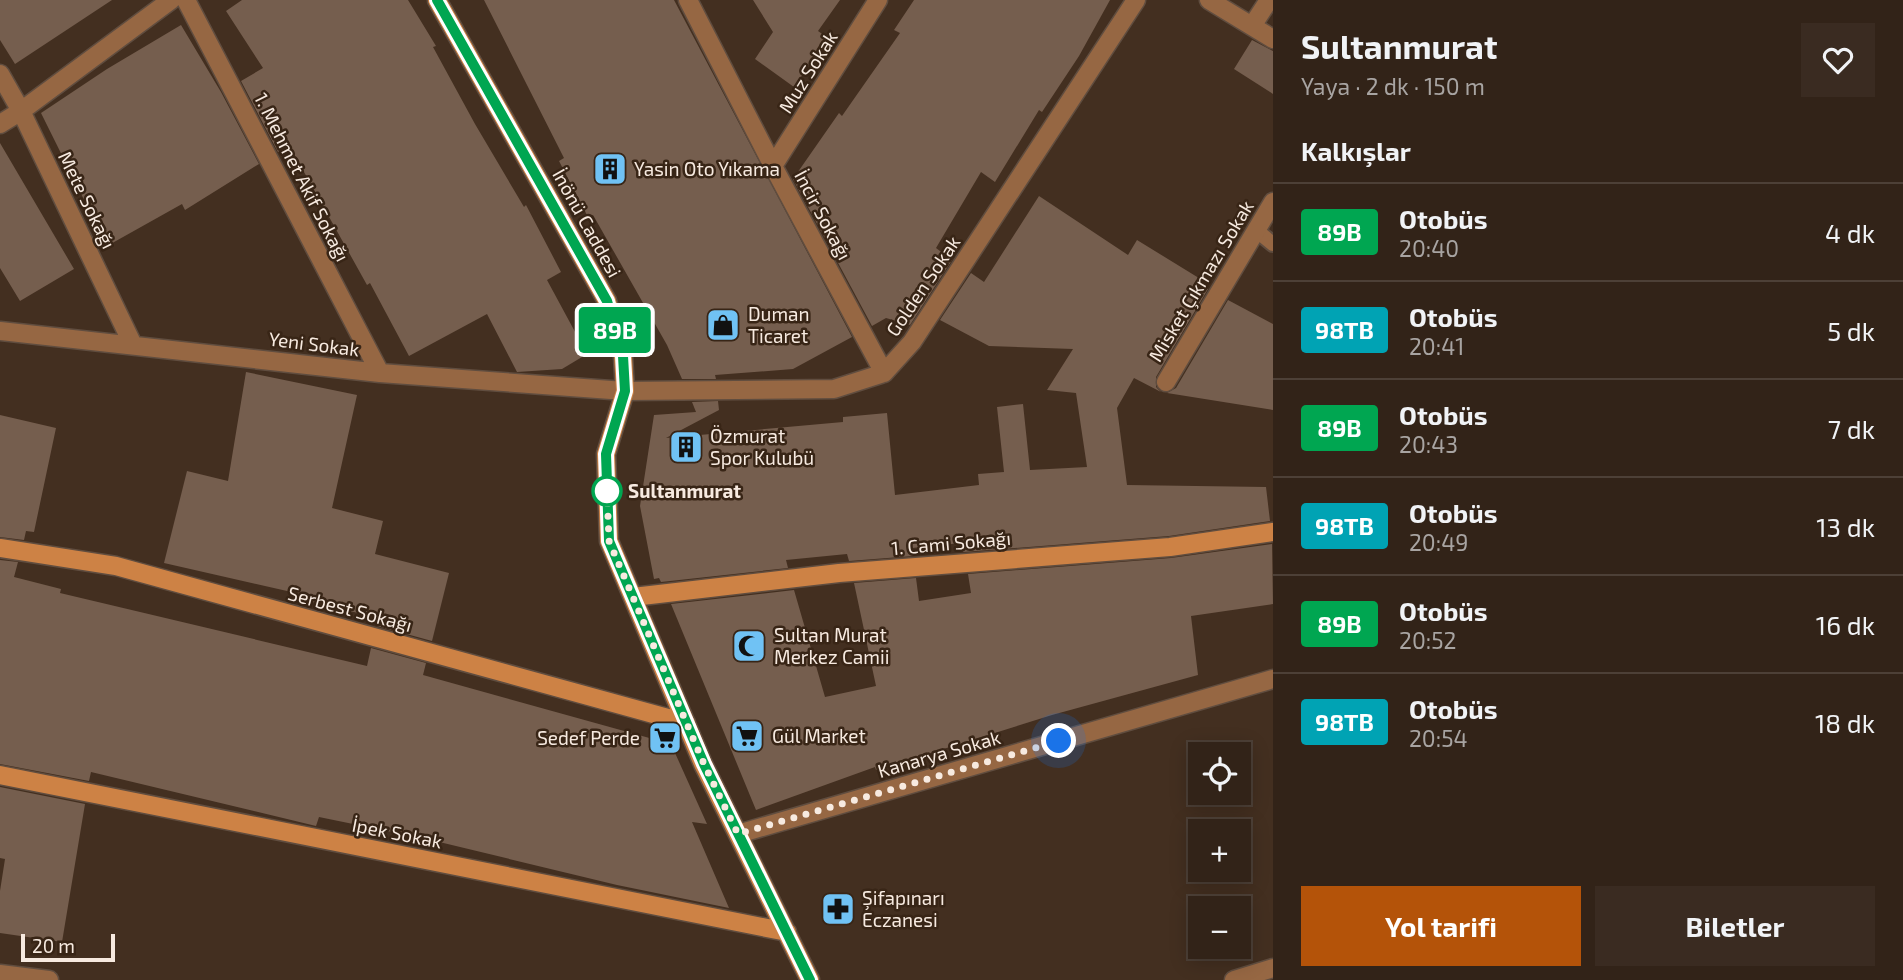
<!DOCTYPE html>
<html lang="tr">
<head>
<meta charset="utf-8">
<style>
	:root { --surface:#322318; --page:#3a2b21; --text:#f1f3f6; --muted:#a8a4a2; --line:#4d4037; --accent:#b45309 }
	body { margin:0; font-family:"Exo 2",sans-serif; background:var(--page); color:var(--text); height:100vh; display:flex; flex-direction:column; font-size:26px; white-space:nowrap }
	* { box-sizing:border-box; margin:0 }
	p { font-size:23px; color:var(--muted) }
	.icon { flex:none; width:38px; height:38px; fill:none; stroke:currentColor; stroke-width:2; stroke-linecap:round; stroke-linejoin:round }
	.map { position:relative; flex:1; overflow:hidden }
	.panel { display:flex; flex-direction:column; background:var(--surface); width:630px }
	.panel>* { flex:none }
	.badge { padding:0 14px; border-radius:5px; font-size:24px; line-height:46px }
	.controls { position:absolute; left:1188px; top:742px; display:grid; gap:14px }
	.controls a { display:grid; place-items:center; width:63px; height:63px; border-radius:0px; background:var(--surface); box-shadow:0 4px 18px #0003,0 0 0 2px var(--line); font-size:35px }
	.scale { position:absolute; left:21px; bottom:18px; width:94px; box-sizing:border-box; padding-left:7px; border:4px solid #f7eae0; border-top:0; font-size:19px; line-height:24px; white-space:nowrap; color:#f7eae0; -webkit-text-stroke:5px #382516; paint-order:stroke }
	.you { position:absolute; width:35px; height:35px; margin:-18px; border:5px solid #fff; border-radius:50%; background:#1a73e8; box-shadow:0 0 0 10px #1a73e833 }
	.map>.badge { position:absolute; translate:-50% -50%; box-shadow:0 0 0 4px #fff }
	h2 { padding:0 28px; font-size:26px; line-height:63px }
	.round { display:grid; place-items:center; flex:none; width:74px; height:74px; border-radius:0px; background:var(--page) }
	.overview { display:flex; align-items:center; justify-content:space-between; height:119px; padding:0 28px }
	h1 { font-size:33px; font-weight:700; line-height:52px }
	.action { display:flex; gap:14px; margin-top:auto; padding:14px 28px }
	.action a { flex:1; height:80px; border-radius:0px; background:var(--accent); color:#fff; font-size:28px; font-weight:700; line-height:80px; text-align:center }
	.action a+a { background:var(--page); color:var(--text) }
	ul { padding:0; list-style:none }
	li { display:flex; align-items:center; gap:21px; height:98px; padding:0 28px; border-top:2px solid var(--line) }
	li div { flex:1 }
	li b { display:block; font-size:26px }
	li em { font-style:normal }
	li .badge { min-width:77px; font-weight:700; text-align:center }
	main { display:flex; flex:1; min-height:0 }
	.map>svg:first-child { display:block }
	.building { fill:#755e4e }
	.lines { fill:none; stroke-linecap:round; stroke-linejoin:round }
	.lane-casing { stroke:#604d3f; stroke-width:18 }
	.street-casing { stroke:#604d3f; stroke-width:21 }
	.secondary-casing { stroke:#604d3f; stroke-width:21 }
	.lane { stroke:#966743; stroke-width:14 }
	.street { stroke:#966743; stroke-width:18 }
	.secondary { stroke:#cd8245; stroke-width:18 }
	.line-casing { stroke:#fff; stroke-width:16 }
	.line { stroke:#00a651; stroke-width:10 }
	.walk { stroke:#f7eae0; stroke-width:7; stroke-dasharray:0 12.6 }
	.stop-dot { fill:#fff; stroke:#00a651; stroke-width:3.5 }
	.labels { text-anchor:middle; stroke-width:5; stroke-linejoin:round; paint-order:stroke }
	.street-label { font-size:19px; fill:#f7eae0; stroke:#382516 }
	.poi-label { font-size:19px; fill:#f7eae0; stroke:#382516; text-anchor:start }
	.stop-label { font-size:19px; font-weight:bold; fill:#f7eae0; stroke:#382516; text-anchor:start }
</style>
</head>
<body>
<main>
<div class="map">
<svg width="1273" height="980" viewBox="0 0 1273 980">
	<rect width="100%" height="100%" fill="#432f20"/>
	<path class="building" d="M 0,0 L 112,0 L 15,64 L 0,40 Z
		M 242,0 L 408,0 L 436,46 L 433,47 L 475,124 L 524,207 L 526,205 L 561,272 L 547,280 L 587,354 L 562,369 L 517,372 L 487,314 L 409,356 L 370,283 L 367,285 L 289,145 L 278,152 L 241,81 L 263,68 L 226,11 Z
		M 484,0 L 674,0 L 852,337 L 793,369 L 715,375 L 716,379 L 682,379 L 667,345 L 593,215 L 588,217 L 559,161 L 564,158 Z
		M 753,0 L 840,0 L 818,31 L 828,38 L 794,87 L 755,59 L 773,32 Z
		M 914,0 L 1110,0 L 1079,56 L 1042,112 L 1039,110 L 995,182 L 981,172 L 936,248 L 952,260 L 910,325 L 886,318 L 872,326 L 793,179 L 839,113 L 842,116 L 900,33 L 894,30 Z
		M 181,25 L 221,92 L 259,164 L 185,210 L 182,204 L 107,246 L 41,113 L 107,69 Z
		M 1252,40 L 1273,51 L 1273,94 L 1234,69 Z
		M 0,143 L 74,269 L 20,301 L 0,268 Z
		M 1039,196 L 1128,255 L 1137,240 L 1207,283 L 1204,287 L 1208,289 L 1156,377 L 1156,387 L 1161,392 L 1134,378 L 1117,408 L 1127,485 L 1266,487 L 1270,521 L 1169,536 L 963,552 L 961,543 L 912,548 L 913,556 L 849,561 L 847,554 L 786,560 L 788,568 L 661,582 L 659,578 L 654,579 L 640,506 L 654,415 L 696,412 L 692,402 L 718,401 L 719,410 L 666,438 L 843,422 L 843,417 L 887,413 L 895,495 L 979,485 L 978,474 L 1004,472 L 997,407 L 1023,404 L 1030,470 L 1087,467 L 1076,393 L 1047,390 L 1073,349 L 989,346 L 940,320 L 971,273 L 984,282 Z
		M 1228,300 L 1273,324 L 1273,410 L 1167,393 L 1176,388 Z
		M 246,372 L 357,395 L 332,508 L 383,521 L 375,554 L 449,573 L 432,641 L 377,626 L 379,618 L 308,601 L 309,596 L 164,563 L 187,471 L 228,481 Z
		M 0,415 L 56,428 L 34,532 L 26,531 L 24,540 L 0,537 Z
		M 1272,544 L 1273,604 L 1191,616 L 1198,675 L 1052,715 L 876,770 L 875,767 L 756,810 L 671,604 L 794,590 L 825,697 L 876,686 L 854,583 L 916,578 L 919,601 L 971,593 L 968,574 L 1171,558 Z
		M 0,560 L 18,562 L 14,577 L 61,589 L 60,593 L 367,666 L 371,648 L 426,663 L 423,675 L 671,744 L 707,824 L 692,822 L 729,908 L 617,885 L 431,840 L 319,817 L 316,826 L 91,772 L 89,781 L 0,764 Z
		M 0,787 L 85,804 L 62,942 L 0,933 L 0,891 L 5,859 L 0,858 Z"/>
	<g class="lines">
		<defs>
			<path id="lane" d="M 1256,230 L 1273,244"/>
			<path id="street" d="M 186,0 L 380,373
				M 688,0 L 773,166 L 884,373
				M 1209,0 L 1273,39
				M 1252,26 L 1269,0
				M 0,74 L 21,111 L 133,345
				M 0,124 L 21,111 L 171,0
				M 773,166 L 878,0
				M 0,331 L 380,373 L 625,391 L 834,389 L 884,373 L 912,342 L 1136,0
				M 1166,382 L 1273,202
				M 738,834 L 1273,679
				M 0,974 L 49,980
				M 1234,980 L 1273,968"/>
			<path id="secondary" d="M 437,0 L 607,301 L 623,356 L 625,391 L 606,454 L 609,541 L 703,764 L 810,980
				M 0,548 L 116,566 L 686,723
				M 633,597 L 839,573 L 1170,547 L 1273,532
				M 0,775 L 787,932"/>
		</defs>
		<use href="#lane" class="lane-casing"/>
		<use href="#street" class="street-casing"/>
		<use href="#secondary" class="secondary-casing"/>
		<use href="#lane" class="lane"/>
		<use href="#street" class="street"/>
		<use href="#secondary" class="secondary"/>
	</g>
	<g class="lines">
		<defs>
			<path id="line" d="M 437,0 L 607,301 L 623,356 L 625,391 L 606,454 L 609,541 L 704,764 L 810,980"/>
		</defs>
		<use href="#line" class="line-casing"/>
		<use href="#line" class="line"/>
		<path class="walk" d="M 607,491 L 609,541 L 704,764 L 738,834 L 1059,741"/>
	</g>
	<defs>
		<symbol id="building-square" viewBox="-11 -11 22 22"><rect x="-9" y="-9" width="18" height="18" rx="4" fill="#70c2f4" stroke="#382516"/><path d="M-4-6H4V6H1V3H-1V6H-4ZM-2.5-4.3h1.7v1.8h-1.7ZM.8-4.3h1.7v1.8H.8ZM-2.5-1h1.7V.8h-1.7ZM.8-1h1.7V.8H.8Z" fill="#111"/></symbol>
		<symbol id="shop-square" viewBox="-11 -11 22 22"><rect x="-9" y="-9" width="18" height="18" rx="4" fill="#70c2f4" stroke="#382516"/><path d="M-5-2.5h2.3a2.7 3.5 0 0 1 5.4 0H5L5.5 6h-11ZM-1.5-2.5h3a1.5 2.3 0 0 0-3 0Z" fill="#111"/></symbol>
		<symbol id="mosque-square" viewBox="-11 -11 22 22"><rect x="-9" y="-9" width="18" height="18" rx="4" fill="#70c2f4" stroke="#382516"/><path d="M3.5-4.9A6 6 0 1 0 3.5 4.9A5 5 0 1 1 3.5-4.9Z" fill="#111"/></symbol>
		<symbol id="supermarket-square" viewBox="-11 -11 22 22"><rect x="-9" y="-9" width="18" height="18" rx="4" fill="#70c2f4" stroke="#382516"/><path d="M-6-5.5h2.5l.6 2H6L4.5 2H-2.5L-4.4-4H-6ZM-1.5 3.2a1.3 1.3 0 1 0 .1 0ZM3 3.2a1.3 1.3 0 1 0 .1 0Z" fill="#111"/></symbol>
		<symbol id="pharmacy-square" viewBox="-11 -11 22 22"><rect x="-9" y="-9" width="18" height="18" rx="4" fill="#70c2f4" stroke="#382516"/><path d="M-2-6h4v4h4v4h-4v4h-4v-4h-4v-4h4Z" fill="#111"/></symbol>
	</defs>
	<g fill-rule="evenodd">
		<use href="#building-square" x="591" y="150" width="38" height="38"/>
		<use href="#shop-square" x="704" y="306" width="38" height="38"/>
		<use href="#building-square" x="667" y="428" width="38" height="38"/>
		<use href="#mosque-square" x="730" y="627" width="38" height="38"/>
		<use href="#supermarket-square" x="728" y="717" width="38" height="38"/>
		<use href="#supermarket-square" x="646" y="719" width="38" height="38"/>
		<use href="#pharmacy-square" x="819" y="890" width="38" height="38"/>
	</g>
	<circle class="stop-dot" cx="607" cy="491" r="14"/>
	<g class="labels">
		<g class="street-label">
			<text transform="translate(808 72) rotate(-58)" y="7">Muz Sokak</text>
			<text transform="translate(302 177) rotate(63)" y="7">1. Mehmet Akif Sokağı</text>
			<text transform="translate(87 200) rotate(64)" y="7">Mete Sokağı</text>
			<text transform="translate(823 215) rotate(62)" y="7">İncir Sokağı</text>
			<text transform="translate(587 223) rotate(61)" y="7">İnönü Caddesi</text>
			<text transform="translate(1201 281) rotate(-59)" y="7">Misket Çıkmazı Sokak</text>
			<text transform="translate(923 286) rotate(-56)" y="7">Golden Sokak</text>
			<text transform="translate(314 344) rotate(7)" y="7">Yeni Sokak</text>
			<text transform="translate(951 543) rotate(-5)" y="7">1. Cami Sokağı</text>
			<text transform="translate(350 609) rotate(15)" y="7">Serbest Sokağı</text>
			<text transform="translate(939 754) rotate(-16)" y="7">Kanarya Sokak</text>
			<text transform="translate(397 833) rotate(11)" y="7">İpek Sokak</text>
		</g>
		<g class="poi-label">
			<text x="634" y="176">Yasin Oto Yıkama</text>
			<text x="748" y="321">Duman<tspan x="748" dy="22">Ticaret</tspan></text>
			<text x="710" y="443">Özmurat<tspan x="710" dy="22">Spor Kulubü</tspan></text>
			<text x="774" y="642">Sultan Murat<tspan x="774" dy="22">Merkez Camii</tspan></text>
			<text x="772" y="743">Gül Market</text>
			<text x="640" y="745" text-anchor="end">Sedef Perde</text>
			<text x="862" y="905">Şifapınarı<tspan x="862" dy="22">Eczanesi</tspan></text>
		</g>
		<g class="stop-label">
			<text x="628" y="498">Sultanmurat</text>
		</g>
	</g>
</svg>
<div class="controls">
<a><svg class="icon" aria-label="locate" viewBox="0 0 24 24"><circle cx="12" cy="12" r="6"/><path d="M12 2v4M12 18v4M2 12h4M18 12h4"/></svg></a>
<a>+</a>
<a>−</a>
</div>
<div class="scale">20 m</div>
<div class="you" style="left:1059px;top:741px"></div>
<b class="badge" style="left:615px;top:330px;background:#00a651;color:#fff">89B</b>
</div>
<section class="panel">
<div class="overview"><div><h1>Sultanmurat</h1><p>Yaya · 2 dk · 150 m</p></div><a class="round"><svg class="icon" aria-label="heart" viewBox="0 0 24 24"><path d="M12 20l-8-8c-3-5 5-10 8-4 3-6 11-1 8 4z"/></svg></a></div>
<h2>Kalkışlar</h2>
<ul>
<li><span class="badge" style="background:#00a651;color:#fff">89B</span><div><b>Otobüs</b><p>20:40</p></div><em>4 dk</em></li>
<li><span class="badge" style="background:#00a3b4;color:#fff">98TB</span><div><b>Otobüs</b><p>20:41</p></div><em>5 dk</em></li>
<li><span class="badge" style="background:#00a651;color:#fff">89B</span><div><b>Otobüs</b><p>20:43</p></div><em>7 dk</em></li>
<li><span class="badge" style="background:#00a3b4;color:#fff">98TB</span><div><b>Otobüs</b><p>20:49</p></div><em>13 dk</em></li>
<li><span class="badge" style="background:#00a651;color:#fff">89B</span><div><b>Otobüs</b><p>20:52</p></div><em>16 dk</em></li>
<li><span class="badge" style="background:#00a3b4;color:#fff">98TB</span><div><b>Otobüs</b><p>20:54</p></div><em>18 dk</em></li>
</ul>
<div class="action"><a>Yol tarifi</a><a>Biletler</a></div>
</section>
</main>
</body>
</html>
